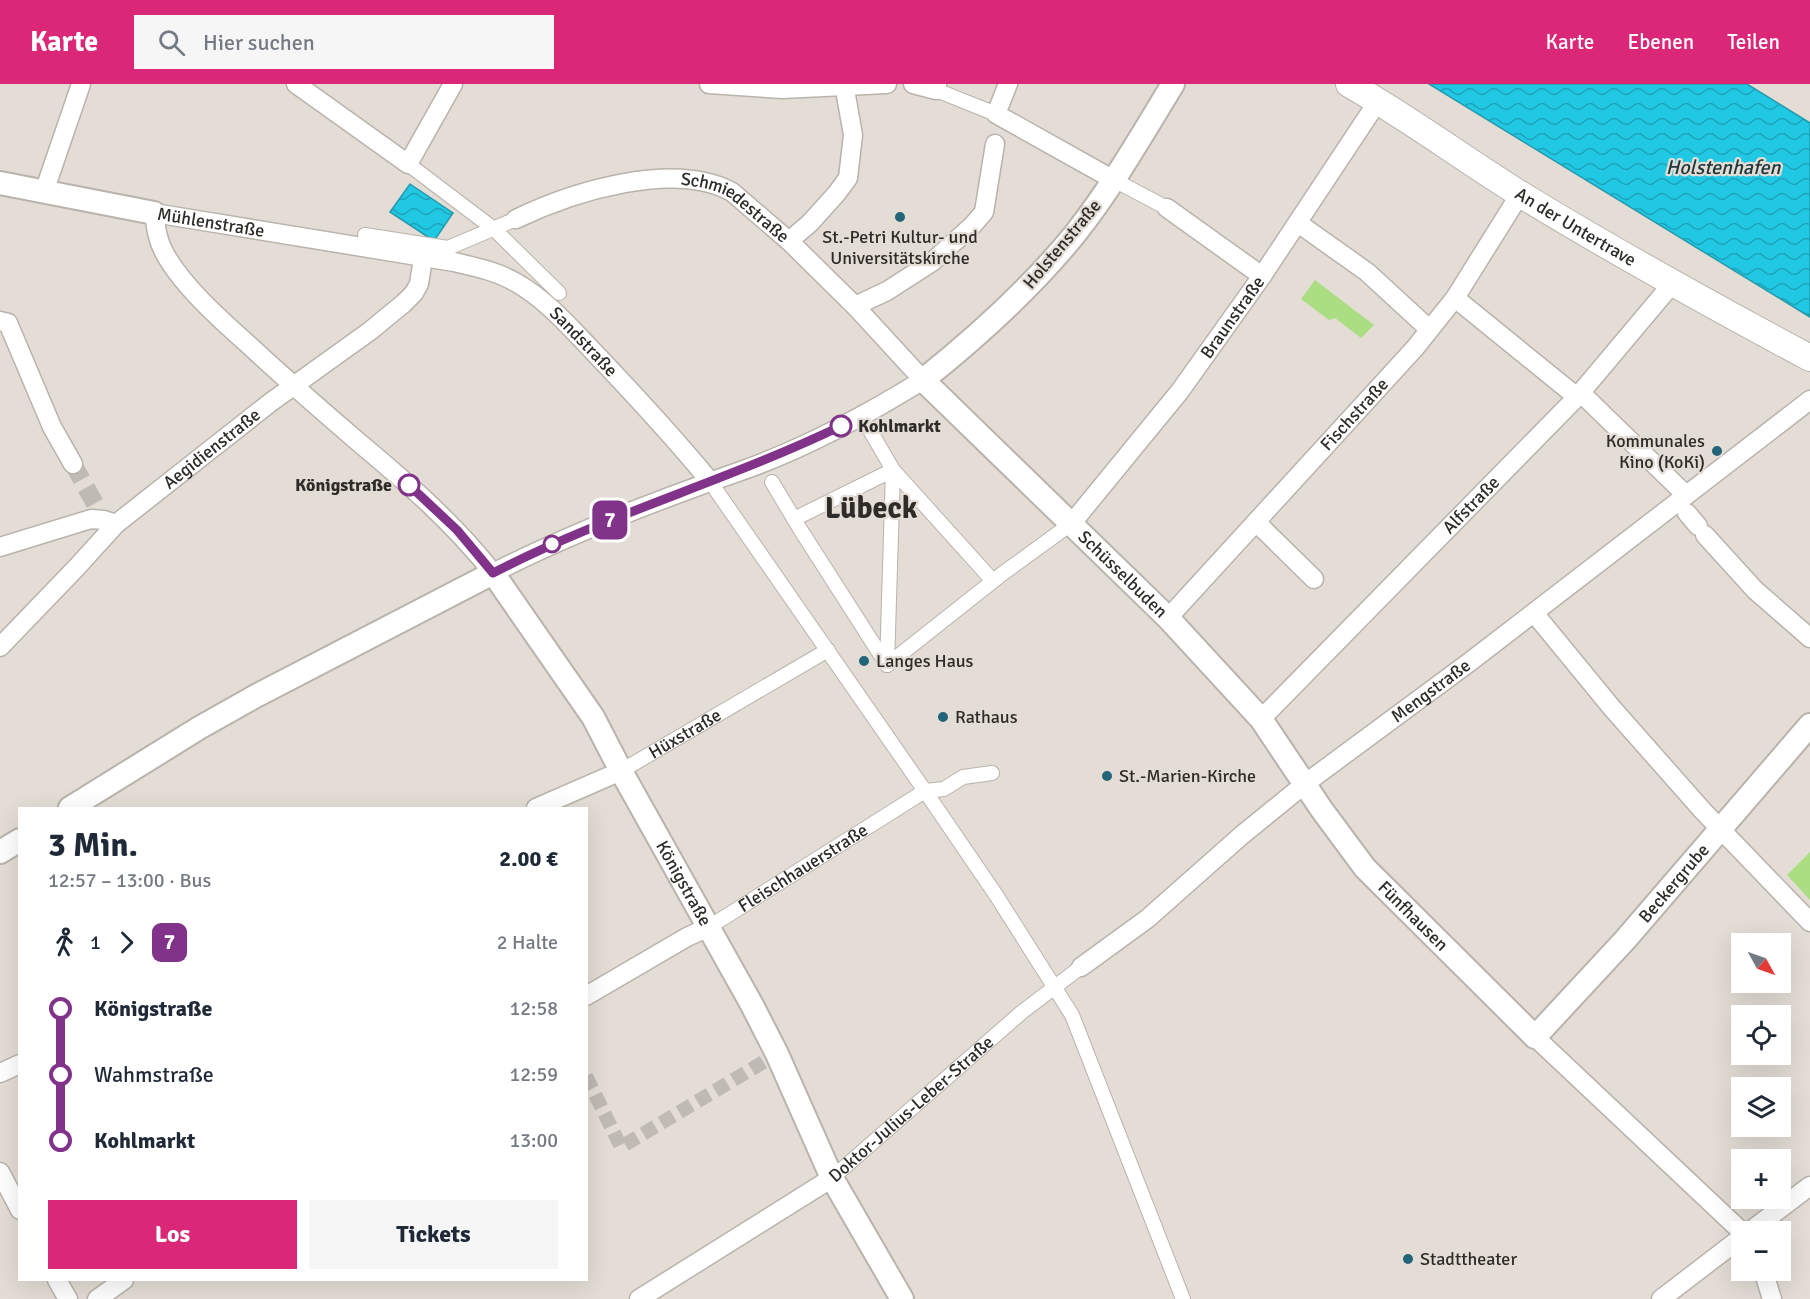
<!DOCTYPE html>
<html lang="de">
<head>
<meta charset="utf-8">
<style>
	:root { --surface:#fff; --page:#f6f6f7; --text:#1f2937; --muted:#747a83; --accent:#db2777 }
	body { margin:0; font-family:Signika,sans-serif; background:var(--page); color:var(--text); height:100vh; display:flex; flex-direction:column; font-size:22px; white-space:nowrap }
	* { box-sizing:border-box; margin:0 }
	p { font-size:20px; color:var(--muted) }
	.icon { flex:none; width:33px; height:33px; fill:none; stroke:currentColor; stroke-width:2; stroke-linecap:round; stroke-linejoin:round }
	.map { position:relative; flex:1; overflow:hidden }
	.sheet { position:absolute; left:18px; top:723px; width:570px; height:474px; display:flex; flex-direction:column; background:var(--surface); border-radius:0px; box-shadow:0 6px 24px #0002 }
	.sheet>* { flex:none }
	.badge { padding:0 12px; border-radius:9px; font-size:21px; line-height:39px }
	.needle { width:39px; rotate:130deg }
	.fabs { position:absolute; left:1731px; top:849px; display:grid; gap:12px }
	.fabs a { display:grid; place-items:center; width:60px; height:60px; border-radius:0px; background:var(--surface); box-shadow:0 6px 24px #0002; font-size:30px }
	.map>.badge { position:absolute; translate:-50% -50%; box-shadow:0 0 0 3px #fff }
	.legs { display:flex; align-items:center; gap:9px; height:66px; padding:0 30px; font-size:20px }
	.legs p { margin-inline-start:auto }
	.overview { display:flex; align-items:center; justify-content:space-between; height:102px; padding:0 30px }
	h1 { font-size:33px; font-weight:700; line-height:45px }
	.action { display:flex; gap:12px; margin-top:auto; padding:12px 30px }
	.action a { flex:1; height:69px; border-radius:0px; background:var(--accent); color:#fff; font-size:24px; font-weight:700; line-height:69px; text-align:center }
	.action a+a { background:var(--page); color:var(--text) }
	ul { padding:0 30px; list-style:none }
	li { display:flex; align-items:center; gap:21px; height:66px; font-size:22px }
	li i { display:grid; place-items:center; width:9px; height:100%; margin:0 8px; background:currentColor }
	li i::after { content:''; width:15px; height:15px; margin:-8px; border:4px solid; border-radius:50%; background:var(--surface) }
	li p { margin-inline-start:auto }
	li:first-child i { background:linear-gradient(#0000 50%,currentColor 0) }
	li:last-child i { background:linear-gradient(currentColor 50%,#0000 0) }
	header { display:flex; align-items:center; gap:36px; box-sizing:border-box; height:84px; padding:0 30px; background:var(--accent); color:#fff }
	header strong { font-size:28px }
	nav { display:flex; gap:33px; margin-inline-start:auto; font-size:21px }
	.search { width:420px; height:54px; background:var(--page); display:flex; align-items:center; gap:15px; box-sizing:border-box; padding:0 21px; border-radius:0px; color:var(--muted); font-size:22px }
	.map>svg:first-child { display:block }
	.green { fill:#abdd83 }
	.water { fill:url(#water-waves); stroke:#2599ac; stroke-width:1.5 }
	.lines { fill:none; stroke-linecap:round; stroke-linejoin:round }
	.pedestrian-tunnel { stroke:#bfbab3; stroke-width:14; stroke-dasharray:14 7; stroke-linecap:butt }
	.minor-tunnel { stroke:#bfbab3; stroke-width:18; stroke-dasharray:18 9; stroke-linecap:butt }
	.pedestrian-casing { stroke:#b8b3ab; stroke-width:16 }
	.minor-casing { stroke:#b8b3ab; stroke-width:21 }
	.tertiary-casing { stroke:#b8b3ab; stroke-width:26 }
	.secondary-casing { stroke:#b8b3ab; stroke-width:28 }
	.pedestrian { stroke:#fff; stroke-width:14 }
	.minor { stroke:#fff; stroke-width:18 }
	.tertiary { stroke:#fff; stroke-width:22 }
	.secondary { stroke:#fff; stroke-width:26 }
	.line-1-casing { stroke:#fff; stroke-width:14 }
	.line-1 { stroke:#81338a; stroke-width:9 }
	.poi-dot { fill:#246479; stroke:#e3ddd5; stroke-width:2 }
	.stop-1-dot { fill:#fff; stroke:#81338a; stroke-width:3 }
	.labels { text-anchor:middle; stroke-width:4.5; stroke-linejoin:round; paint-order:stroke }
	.street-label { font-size:18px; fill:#2e2c29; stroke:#e3ddd5 }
	.poi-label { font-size:18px; fill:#2e2c29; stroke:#e3ddd5; text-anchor:start }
	.stop-label { font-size:18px; font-weight:bold; fill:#2e2c29; stroke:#e3ddd5; text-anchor:start }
	.water-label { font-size:20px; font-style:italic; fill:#1d363b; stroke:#e3ddd5 }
	.town-label { font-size:30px; font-weight:bold; fill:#2e2c29; stroke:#e3ddd5 }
</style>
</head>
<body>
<header>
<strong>Karte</strong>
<div class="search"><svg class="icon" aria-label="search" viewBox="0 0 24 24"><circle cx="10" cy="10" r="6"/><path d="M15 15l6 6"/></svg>Hier suchen</div>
<nav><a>Karte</a><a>Ebenen</a><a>Teilen</a></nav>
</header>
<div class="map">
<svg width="1810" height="1215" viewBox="0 0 1810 1215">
	<defs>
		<pattern id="water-waves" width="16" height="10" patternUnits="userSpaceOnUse" patternTransform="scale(1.5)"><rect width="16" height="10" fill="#21c8e4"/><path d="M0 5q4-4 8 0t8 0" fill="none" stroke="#1da3b9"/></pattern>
	</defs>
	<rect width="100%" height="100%" fill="#e3ddd5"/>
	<path class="green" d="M 1315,196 L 1374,241 L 1361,254 L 1335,234 L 1329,236 L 1301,215 Z
		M 1810,768 L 1810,816 L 1787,791 Z"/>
	<path class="water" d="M 1429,0 L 1747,0 L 1810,39 L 1810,233 Z
		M 410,100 L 453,129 L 434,157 L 390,128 Z"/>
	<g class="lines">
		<path class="pedestrian-tunnel" d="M 586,992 L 621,1063 L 777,970"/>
		<path class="minor-tunnel" d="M 73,380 L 98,425"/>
		<defs>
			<g id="pedestrian">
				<path d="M 936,6 L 996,30"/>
				<path d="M 408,80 L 494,145 L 559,209"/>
				<path d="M 1114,96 L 1167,124"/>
				<path d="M 365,151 L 448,164 L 516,135"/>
				<path d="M 871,348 L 893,386 L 993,497"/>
				<path d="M 709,396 L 925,707 L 996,811 L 1072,931 L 1183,1215"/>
				<path d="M 772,398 L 800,445 L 887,581"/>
				<path d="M 794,435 L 893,386 L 887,581"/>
				<path d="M 887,581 L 1002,490 L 1072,439"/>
				<path id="s1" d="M 621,687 L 828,566"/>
				<path d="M 947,703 L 963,693 L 992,689"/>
				<path id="s2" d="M 709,843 L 925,707 L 944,705"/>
				<path id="s3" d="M 832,1094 L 1022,928 L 1081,883"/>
			</g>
			<g id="minor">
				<path d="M 296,0 L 408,80 L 453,0"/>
				<path d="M 709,0 L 782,5 L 887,0"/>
				<path d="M 913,0 L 936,6 L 937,0"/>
				<path d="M 1008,0 L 996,30 L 1114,96"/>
				<path d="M 44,108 L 81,0"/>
				<path d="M 1167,124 L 1262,192"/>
				<path id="s4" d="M 516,135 C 572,108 673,76 732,108 L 789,157 L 855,222 L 923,296 C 868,330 799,367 738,388 C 655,417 571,449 493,489 C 453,438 405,397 356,356 C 320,325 284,294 250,262 C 222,237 181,201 164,168 C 157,155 156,143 154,129 L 454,178 C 475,183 496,187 515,198 C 544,214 567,240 590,264 C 631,307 671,350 709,396"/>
				<path d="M 1298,139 L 1367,188 L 1429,245"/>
				<path d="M 789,157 L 810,139 L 837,109 L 848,94 L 853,51 L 844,0"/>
				<path d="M 1455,214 L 1577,313"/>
				<path d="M 855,222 L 887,207 L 932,178 L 972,142 L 984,128 L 995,60"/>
				<path d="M 0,237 L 8,239 L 52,343 L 73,380"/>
				<path d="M 1581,309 L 1686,411"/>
				<path d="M 1687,429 L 1698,442"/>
				<path d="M 1256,438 L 1314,495"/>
				<path id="s5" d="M 1072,439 L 1180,307 L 1262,192 L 1378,17"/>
				<path d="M 1705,451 L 1755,506 L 1810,554"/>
				<path d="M 0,463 L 91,435 L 104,436 L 116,440"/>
				<path d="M 1534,529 L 1612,624 L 1703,727 L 1810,838"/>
				<path id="s6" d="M 1168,534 L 1415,264 L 1455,214 L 1520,110"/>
				<path id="s7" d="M 0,563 L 77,483 L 116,440 L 271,318 L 370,247 L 404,219 L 414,209 L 419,200 L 423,174"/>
				<path id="s8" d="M 1261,635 L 1577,313 L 1672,200"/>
				<path d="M 536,724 L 621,687"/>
				<path id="s9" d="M 1081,883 L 1147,835 L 1242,751 L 1306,699 L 1471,577 L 1810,316"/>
				<path d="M 586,912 L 687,853 L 709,843"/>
				<path d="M 1535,953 L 1742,1148"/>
				<path d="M 0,989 L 20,980"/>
				<path d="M 0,1088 L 20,1126"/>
				<path d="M 1749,1148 L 1810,1102"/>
				<path d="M 1763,1186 L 1772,1215"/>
				<path d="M 57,1196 L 68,1215"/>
				<path d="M 97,1215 L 124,1196"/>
				<path d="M 639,1215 L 832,1094"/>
				<path d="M 1661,1215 L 1742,1153"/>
			</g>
			<g id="tertiary">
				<path id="s10" d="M 1173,0 C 1142,51 1112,103 1075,150 C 1031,204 977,253 923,296 L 1168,534 L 1261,635 L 1322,726 L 1365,784 L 1535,953 L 1625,856 L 1810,641"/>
				<path d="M 0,99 L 154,129"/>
				<path id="s11" d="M 70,724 L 199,644 L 254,613 L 493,489 L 593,633 L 621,687 L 752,921 L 777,970 L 832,1094 L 902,1215"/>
				<path d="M 0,768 L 20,756"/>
			</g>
			<g id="secondary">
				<path id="s12" d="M 1349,0 C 1407,33 1461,73 1517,108 C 1613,167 1711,221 1810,274"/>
			</g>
		</defs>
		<use href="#pedestrian" class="pedestrian-casing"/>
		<use href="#minor" class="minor-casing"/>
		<use href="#tertiary" class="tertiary-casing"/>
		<use href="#secondary" class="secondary-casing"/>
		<use href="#pedestrian" class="pedestrian"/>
		<use href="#minor" class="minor"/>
		<use href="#tertiary" class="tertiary"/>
		<use href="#secondary" class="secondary"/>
	</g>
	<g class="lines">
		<defs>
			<path id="line-1" d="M 409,401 L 457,446 L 493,489 C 605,431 727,397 841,342"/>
		</defs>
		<use href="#line-1" class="line-1-casing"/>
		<use href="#line-1" class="line-1"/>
	</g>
	<g class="poi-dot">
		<circle cx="900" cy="133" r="6"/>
		<circle cx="1717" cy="367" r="6"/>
		<circle cx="864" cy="577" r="6"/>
		<circle cx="943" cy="633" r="6"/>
		<circle cx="1107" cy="692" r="6"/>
		<circle cx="1408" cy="1175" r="6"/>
	</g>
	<g class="stop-1-dot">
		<circle cx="841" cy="342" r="10"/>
		<circle cx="409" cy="401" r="10"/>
		<circle cx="552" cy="460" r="8"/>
	</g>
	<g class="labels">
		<g class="street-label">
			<text dy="6" stroke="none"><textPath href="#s4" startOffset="234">Schmiedestraße</textPath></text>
			<text dy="6" stroke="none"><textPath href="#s4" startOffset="1524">Mühlenstraße</textPath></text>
			<text dy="6" stroke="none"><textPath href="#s12" startOffset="268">An der Untertrave</textPath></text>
			<text transform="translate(1062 160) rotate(-50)" y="6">Holstenstraße</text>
			<text dy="6" stroke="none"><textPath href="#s5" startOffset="261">Braunstraße</textPath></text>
			<text dy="6" stroke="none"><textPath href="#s4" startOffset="1926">Sandstraße</textPath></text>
			<text dy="6" stroke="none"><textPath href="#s6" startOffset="276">Fischstraße</textPath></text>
			<text dy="6" stroke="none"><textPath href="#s7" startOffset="291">Aegidienstraße</textPath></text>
			<text dy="6" stroke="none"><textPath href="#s8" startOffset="300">Alfstraße</textPath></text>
			<text dy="6" stroke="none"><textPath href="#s10" startOffset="669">Schüsselbuden</textPath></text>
			<text dy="6" stroke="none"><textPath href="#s9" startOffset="446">Mengstraße</textPath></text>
			<text dy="6" stroke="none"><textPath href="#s1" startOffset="74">Hüxstraße</textPath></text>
			<text dy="6" stroke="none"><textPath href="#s2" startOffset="111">Fleischhauerstraße</textPath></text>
			<text dy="6" stroke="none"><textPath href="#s11" startOffset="849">Königstraße</textPath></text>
			<text dy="6" stroke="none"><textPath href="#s10" startOffset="1498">Beckergrube</textPath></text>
			<text dy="6" stroke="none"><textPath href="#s10" startOffset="1119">Fünfhausen</textPath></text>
			<text dy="6" stroke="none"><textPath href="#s3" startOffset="105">Doktor-Julius-Leber-Straße</textPath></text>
		</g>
		<g class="poi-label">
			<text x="900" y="159" text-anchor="middle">St.-Petri Kultur- und<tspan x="900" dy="21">Universitätskirche</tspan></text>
			<text x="1705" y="363" text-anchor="end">Kommunales<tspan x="1705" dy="21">Kino (KoKi)</tspan></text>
			<text x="876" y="583">Langes Haus</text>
			<text x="955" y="639">Rathaus</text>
			<text x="1119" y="698">St.-Marien-Kirche</text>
			<text x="1420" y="1181">Stadttheater</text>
		</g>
		<g class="stop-label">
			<text x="858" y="348">Kohlmarkt</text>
			<text x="392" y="407" text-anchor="end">Königstraße</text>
		</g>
		<g class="water-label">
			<text x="1723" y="90">Holstenhafen</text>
		</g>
		<g class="town-label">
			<text x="871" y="434">Lübeck</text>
		</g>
	</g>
</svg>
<div class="fabs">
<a><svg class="needle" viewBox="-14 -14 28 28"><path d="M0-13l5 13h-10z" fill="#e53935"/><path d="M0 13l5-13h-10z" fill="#747a83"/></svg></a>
<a><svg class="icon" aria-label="locate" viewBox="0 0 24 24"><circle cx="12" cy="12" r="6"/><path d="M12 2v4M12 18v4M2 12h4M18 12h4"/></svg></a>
<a><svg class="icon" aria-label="layers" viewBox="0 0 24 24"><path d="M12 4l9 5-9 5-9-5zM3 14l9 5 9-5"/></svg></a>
<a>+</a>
<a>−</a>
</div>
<b class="badge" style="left:610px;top:436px;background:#81338a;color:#fff">7</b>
<section class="sheet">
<div class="overview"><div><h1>3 Min.</h1><p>12:57 – 13:00 · Bus</p></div><b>2.00 €</b></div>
<div class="legs"><svg class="icon" aria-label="walk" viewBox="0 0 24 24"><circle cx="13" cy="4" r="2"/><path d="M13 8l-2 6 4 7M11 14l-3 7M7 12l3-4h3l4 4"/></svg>1<svg class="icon" aria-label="forward" viewBox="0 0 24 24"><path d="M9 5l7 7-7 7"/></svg><b class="badge" style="background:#81338a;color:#fff">7</b><p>2 Halte</p></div>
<ul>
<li><i style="color:#81338a"></i><b>Königstraße</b><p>12:58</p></li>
<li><i style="color:#81338a"></i><span>Wahmstraße</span><p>12:59</p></li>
<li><i style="color:#81338a"></i><b>Kohlmarkt</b><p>13:00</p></li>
</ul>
<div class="action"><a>Los</a><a>Tickets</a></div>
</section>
</div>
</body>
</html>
